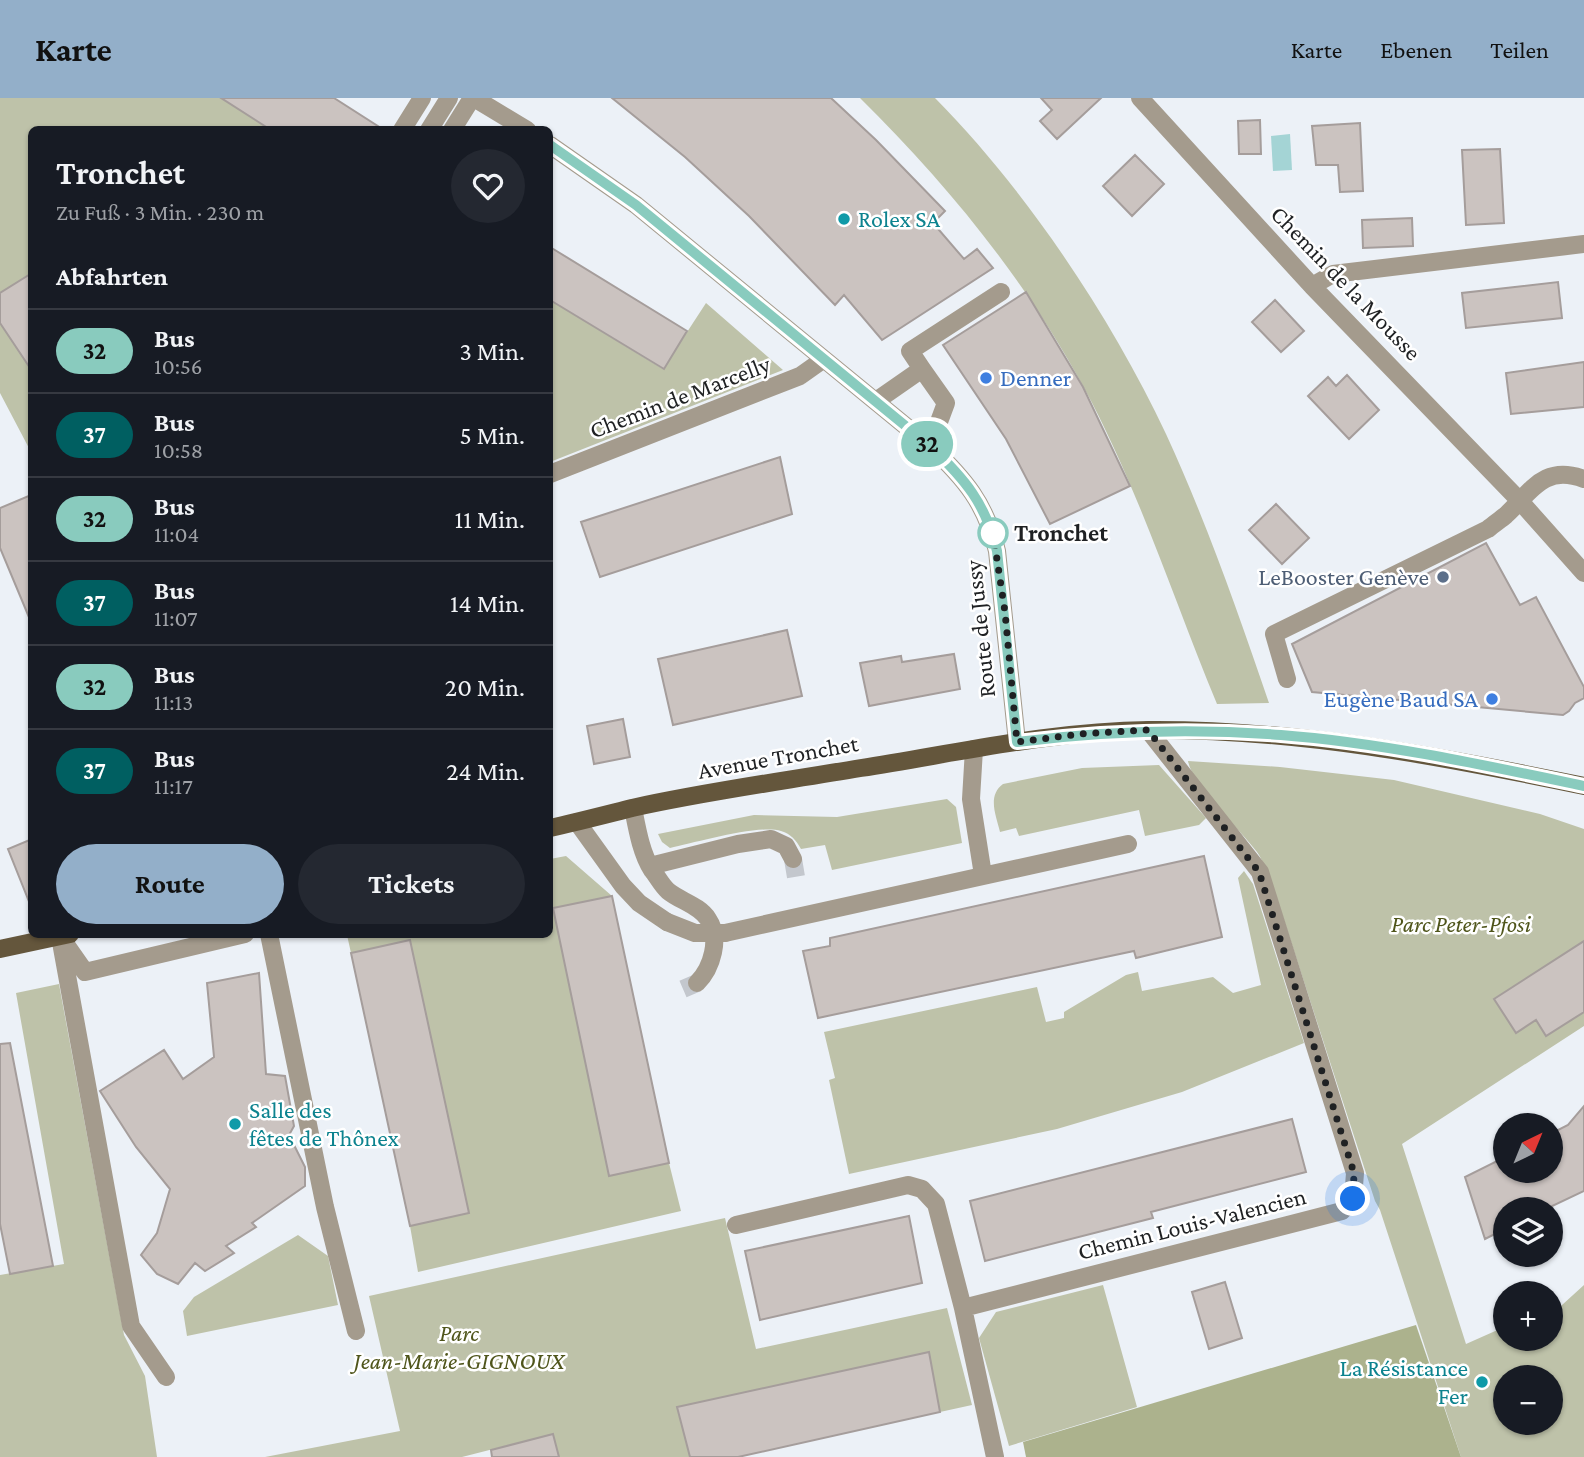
<!DOCTYPE html>
<html lang="de">
<head>
<meta charset="utf-8">
<style>
	:root { --surface:#171b24; --page:#242831; --text:#f1f3f6; --muted:#9ea1a6; --line:#363941; --accent:#93afc9 }
	body { margin:0; font-family:"Crimson Pro",serif; background:var(--page); color:var(--text); height:100vh; display:flex; flex-direction:column; font-size:26px; white-space:nowrap }
	* { box-sizing:border-box; margin:0 }
	p { font-size:23px; color:var(--muted) }
	.icon { flex:none; width:38px; height:38px; fill:none; stroke:currentColor; stroke-width:2; stroke-linecap:round; stroke-linejoin:round }
	.map { position:relative; flex:1; overflow:hidden }
	.panel { position:absolute; left:28px; top:28px; width:525px; height:812px; display:flex; flex-direction:column; background:var(--surface); border-radius:10px; box-shadow:0 2px 5px #0004 }
	.panel>* { flex:none }
	.badge { padding:0 14px; border-radius:23px; font-size:24px; line-height:46px }
	.needle { width:46px; rotate:43deg }
	.buttons { position:absolute; left:1493px; top:1015px; display:grid; gap:14px }
	.buttons a { display:grid; place-items:center; width:70px; height:70px; border-radius:50%; background:var(--surface); box-shadow:0 2px 5px #0004; font-size:35px }
	.you { position:absolute; width:35px; height:35px; margin:-18px; border:5px solid #fff; border-radius:50%; background:#1a73e8; box-shadow:0 0 0 10px #1a73e833 }
	.map>.badge { position:absolute; translate:-50% -50%; box-shadow:0 0 0 4px #fff }
	h2 { padding:0 28px; font-size:26px; line-height:63px }
	.round { display:grid; place-items:center; flex:none; width:74px; height:74px; border-radius:37px; background:var(--page) }
	.head { display:flex; align-items:center; justify-content:space-between; height:119px; padding:0 28px }
	h1 { font-size:33px; font-weight:700; line-height:52px }
	.button { display:flex; gap:14px; margin-top:auto; padding:14px 28px }
	.button a { flex:1; height:80px; border-radius:42px; background:var(--accent); color:#111; font-size:28px; font-weight:700; line-height:80px; text-align:center }
	.button a+a { background:var(--page); color:var(--text) }
	ul { padding:0; list-style:none }
	li { display:flex; align-items:center; gap:21px; height:84px; padding:0 28px; border-top:2px solid var(--line) }
	li div { flex:1 }
	li b { display:block; font-size:26px }
	li em { font-style:normal }
	li .badge { min-width:77px; font-weight:700; text-align:center }
	header { display:flex; align-items:center; gap:42px; box-sizing:border-box; height:98px; padding:0 35px; background:var(--accent); color:#111 }
	header strong { font-size:33px }
	nav { display:flex; gap:38px; margin-inline-start:auto; font-size:24px }
	.map>svg:first-child { display:block }
	.green { fill:#bec2a9; fill-rule:evenodd }
	.forest { fill:#acb28d }
	.water { fill:#a4d4d5 }
	.building { fill:#cbc3c0; stroke:#a59d9b; stroke-width:2 }
	.lines { fill:none; stroke-linecap:round; stroke-linejoin:round }
	.minor-tunnel { stroke:#c3c7cd; stroke-width:18; stroke-dasharray:18 9; stroke-linecap:butt }
	.minor { stroke:#a49b8d; stroke-width:18 }
	.major { stroke:#64563c; stroke-width:18 }
	.minor-bridge { stroke:#a49b8d; stroke-width:18 }
	.line-casing { stroke:#fff; stroke-width:16 }
	.line { stroke:#89cbbe; stroke-width:10 }
	.walk { stroke:#1f2123; stroke-width:7; stroke-dasharray:0 12.6 }
	.culture-dot { fill:#0f9aa8; stroke:#fff; stroke-width:2.5 }
	.shop-dot { fill:#3f7fe0; stroke:#fff; stroke-width:2.5 }
	.stop-dot { fill:#fff; stroke:#89cbbe; stroke-width:3.5 }
	.service-dot { fill:#5c6f8a; stroke:#fff; stroke-width:2.5 }
	.labels { text-anchor:middle; stroke-width:5; stroke-linejoin:round; paint-order:stroke }
	.culture-label { font-size:24px; fill:#0d838f; stroke:#fff; text-anchor:start }
	.street-label { font-size:24px; fill:#1f2123; stroke:#fff }
	.shop-label { font-size:24px; fill:#366cbe; stroke:#fff; text-anchor:start }
	.stop-label { font-size:24px; font-weight:bold; fill:#1f2123; stroke:#fff; text-anchor:start }
	.service-label { font-size:24px; fill:#4e5e75; stroke:#fff; text-anchor:end }
	.park-label { font-size:24px; font-style:italic; fill:#4f551b; stroke:#fff }
</style>
</head>
<body>
<header>
<strong>Karte</strong>
<nav><a>Karte</a><a>Ebenen</a><a>Teilen</a></nav>
</header>
<div class="map">
<svg width="1584" height="1359" viewBox="0 0 1584 1359">
	<rect width="100%" height="100%" fill="#ecf1f7"/>
	<path class="green" d="M 0,0 L 221,0 L 271,31 L 32,32 L 31,354 L 0,295 Z
		M 860,0 L 935,0 C 1026,92 1111,219 1166,336 C 1206,423 1238,514 1269,605 L 1217,606 C 1173,500 1138,389 1083,288 C 1024,180 947,86 860,0 Z
		M 550,202 L 663,271 L 706,205 L 783,272 L 550,364 Z
		M 1188,663 L 1280,669 L 1394,682 L 1540,716 L 1584,731 L 1584,928 L 1402,1046 L 1466,1246 L 1502,1230 L 1505,1232 L 1505,1241 L 1521,1243 L 1550,1241 L 1551,1217 L 1584,1187 L 1584,1359 L 1461,1359 L 1380,1112 L 1375,1103 L 1273,788 C 1268,777 1264,764 1257,754 C 1241,732 1192,687 1188,663 ZM 1505,1279 L 1550,1279 L 1550,1325 L 1505,1325 Z
		M 1159,667 L 1206,720 L 1199,727 L 1145,738 L 1139,712 L 1019,738 L 1016,730 L 1000,734 C 996,717 987,698 1003,686 L 1082,670 Z
		M 947,701 L 956,709 L 962,745 L 832,772 L 825,747 L 801,751 C 796,742 791,736 781,733 C 759,726 694,745 670,750 L 662,744 L 658,736 L 754,717 L 837,719 Z
		M 566,758 L 612,798 L 554,810 L 610,1077 L 669,1065 L 681,1113 L 418,1174 L 410,1128 L 469,1115 L 410,843 L 351,855 L 347,837 L 550,836 L 550,761 Z
		M 1244,773 L 1253,786 L 1304,945 L 1182,994 L 1057,1031 L 849,1076 L 829,982 L 835,980 L 824,934 L 1037,889 L 1046,924 L 1064,920 L 1064,914 L 1126,877 L 1138,874 L 1142,893 L 1213,879 L 1233,895 L 1261,887 L 1238,780 Z
		M 59,886 L 124,1237 L 145,1278 L 157,1359 L 0,1359 L 0,1177 L 64,1166 L 16,895 Z
		M 725,1120 L 756,1251 L 947,1210 L 972,1307 L 940,1314 L 677,1309 L 690,1359 L 559,1359 L 553,1336 L 462,1359 L 265,1359 L 400,1333 L 369,1198 Z
		M 298,1137 L 328,1158 L 338,1207 L 187,1238 L 183,1213 L 194,1199 Z
		M 1103,1187 L 1137,1309 L 1009,1348 L 979,1240 L 996,1214 Z"/>
	<path class="forest" d="M 1416,1227 L 1461,1359 L 1026,1359 L 1023,1344 Z"/>
	<path class="water" d="M 1290,36 L 1292,72 L 1273,73 L 1271,38 Z"/>
	<path class="building" d="M 221,0 L 334,0 L 384,32 L 271,32 Z
		M 612,0 L 831,0 L 876,42 L 945,113 L 933,125 L 964,161 L 977,151 L 993,170 L 882,242 L 844,197 L 835,207 L 749,118 L 685,59 Z
		M 1041,0 L 1101,0 L 1057,41 L 1040,23 L 1052,12 Z
		M 1260,22 L 1261,56 L 1239,56 L 1238,23 Z
		M 1360,25 L 1363,93 L 1340,94 L 1338,67 L 1316,67 L 1312,28 Z
		M 1500,51 L 1504,125 L 1466,127 L 1462,52 Z
		M 1135,57 L 1164,86 L 1132,118 L 1103,88 Z
		M 1412,120 L 1413,148 L 1363,150 L 1362,122 Z
		M 550,149 L 687,233 L 664,271 L 550,202 Z
		M 32,175 L 32,273 L 0,225 L 0,195 Z
		M 1558,184 L 1562,220 L 1466,230 L 1462,195 Z
		M 1026,194 L 1083,289 L 1130,388 L 1050,426 L 1006,341 L 943,247 Z
		M 1275,202 L 1304,233 L 1281,254 L 1252,224 Z
		M 1584,264 L 1584,309 L 1511,316 L 1506,275 Z
		M 1347,277 L 1379,312 L 1349,341 L 1308,298 L 1328,279 L 1336,288 Z
		M 780,359 L 792,416 L 600,479 L 581,424 Z
		M 31,397 L 31,524 L 0,450 L 0,410 Z
		M 1276,406 L 1309,440 L 1282,466 L 1249,432 Z
		M 1486,445 L 1520,507 L 1536,499 L 1584,589 L 1584,600 L 1575,605 L 1569,613 L 1563,617 L 1312,594 L 1292,546 Z
		M 787,532 L 802,598 L 673,627 L 658,561 Z
		M 954,556 L 960,591 L 869,608 L 860,565 L 901,558 L 902,564 Z
		M 623,621 L 630,659 L 594,666 L 587,628 Z
		M 32,741 L 32,806 L 30,806 L 8,751 Z
		M 1204,758 L 1222,839 L 1136,860 L 1134,853 L 818,920 L 803,853 L 830,848 L 830,840 Z
		M 612,798 L 669,1065 L 609,1078 L 553,810 Z
		M 410,842 L 469,1115 L 410,1128 L 351,855 Z
		M 1584,843 L 1584,914 L 1546,938 L 1536,922 L 1516,935 L 1494,901 Z
		M 259,875 L 266,976 L 285,978 L 294,1028 L 289,1037 L 305,1069 L 305,1088 L 252,1125 L 256,1129 L 226,1148 L 234,1155 L 205,1173 L 195,1165 L 178,1186 L 157,1176 L 141,1157 L 157,1135 L 170,1091 L 136,1049 L 100,993 L 164,952 L 183,981 L 214,959 L 207,885 Z
		M 10,945 L 53,1168 L 10,1176 L 0,1126 L 0,946 Z
		M 1584,1008 L 1584,1093 L 1546,1111 L 1505,1111 L 1505,1131 L 1485,1141 L 1465,1079 L 1505,1059 L 1505,1073 L 1550,1073 L 1550,1036 L 1568,1027 Z
		M 1292,1021 L 1306,1074 L 1151,1114 L 1153,1120 L 985,1163 L 970,1103 Z
		M 909,1118 L 922,1185 L 760,1222 L 745,1153 Z
		M 1225,1184 L 1242,1240 L 1209,1251 L 1192,1194 Z
		M 929,1254 L 940,1314 L 738,1359 L 690,1359 L 677,1309 Z
		M 553,1336 L 559,1359 L 492,1359 L 491,1352 Z"/>
	<g class="lines">
		<path class="minor-tunnel" d="M 793,761 L 797,785
			M 683,891 L 697,885"/>
		<path class="minor" d="M 474,0 L 527,32
			M 1140,0 L 1312,188 L 1519,402 L 1584,475
			M 402,32 L 422,0
			M 429,32 L 449,0
			M 452,32 L 472,0
			M 550,47 L 636,107 L 930,348 C 965,381 986,406 997,453 L 1017,644
			M 1312,188 L 1333,176 L 1584,146
			M 922,271 L 910,253 L 1001,194
			M 876,303 L 922,271 L 946,305 L 930,348
			M 550,376 L 800,278 L 824,261
			M 1287,581 L 1274,536 L 1488,431 C 1494,426 1500,422 1506,417 C 1531,394 1543,366 1584,381
			M 974,651 L 971,701 L 983,777
			M 633,710 C 637,730 641,755 652,772 C 657,778 662,788 668,793 C 680,803 699,807 708,821 C 721,840 712,870 697,885
			M 577,724 L 623,788 L 639,805 L 667,824
			M 650,768 L 738,746 L 771,741 L 786,748 L 793,761
			M 725,835 L 1128,746
			M 269,836 L 325,1109 L 356,1233
			M 60,839 L 131,1228 L 166,1279
			M 64,844 L 85,874 L 245,836
			M 736,1127 L 908,1087 L 922,1091 L 936,1106 L 963,1210 L 1342,1113 L 1353,1101 L 1355,1075 L 1260,774 L 1148,632
			M 963,1210 L 995,1359"/>
		<path class="major" d="M 550,730 C 577,724 604,717 632,710 C 708,693 785,683 861,670 C 957,655 1052,633 1149,632 C 1297,631 1440,658 1584,688
			M 0,851 L 70,836"/>
		<path class="minor-bridge" d="M 667,824 L 695,835 L 725,835"/>
	</g>
	<g class="lines">
		<defs>
			<path id="line" d="M 550,47 L 636,107 L 930,348 C 965,381 986,406 997,453 L 1017,644 C 1105,633 1192,630 1281,637 C 1383,645 1484,667 1584,688"/>
		</defs>
		<use href="#line" class="line-casing"/>
		<use href="#line" class="line"/>
		<path class="walk" d="M 993,435 L 1005,514 L 1017,644 L 1081,636 L 1148,632 L 1259,774 L 1354,1075 L 1353,1101"/>
	</g>
	<g class="culture-dot">
		<circle cx="844" cy="121" r="7"/>
		<circle cx="235" cy="1026" r="7"/>
		<circle cx="1482" cy="1284" r="7"/>
	</g>
	<g class="shop-dot">
		<circle cx="986" cy="280" r="7"/>
		<circle cx="1492" cy="601" r="7"/>
	</g>
	<circle class="stop-dot" cx="993" cy="435" r="14"/>
	<circle class="service-dot" cx="1443" cy="479" r="7"/>
	<g class="labels">
		<g class="culture-label">
			<text x="858" y="129">Rolex SA</text>
			<text x="249" y="1020">Salle des<tspan x="249" dy="28">fêtes de Thônex</tspan></text>
			<text x="1468" y="1278" text-anchor="end">La Résistance<tspan x="1468" dy="28">Fer</tspan></text>
		</g>
		<g class="street-label">
			<text transform="translate(1346 185) rotate(46)" y="8">Chemin de la Mousse</text>
			<text transform="translate(680 299) rotate(-21)" y="8">Chemin de Marcelly</text>
			<text transform="translate(980 531) rotate(-96)" y="8">Route de Jussy</text>
			<text transform="translate(778 659) rotate(-10)" y="8">Avenue Tronchet</text>
			<text transform="translate(1192 1126) rotate(-14)" y="8">Chemin Louis-Valencien</text>
		</g>
		<g class="shop-label">
			<text x="1000" y="288">Denner</text>
			<text x="1478" y="609" text-anchor="end">Eugène Baud SA</text>
		</g>
		<g class="stop-label">
			<text x="1014" y="443">Tronchet</text>
		</g>
		<g class="service-label">
			<text x="1429" y="487">LeBooster Genève</text>
		</g>
		<g class="park-label">
			<text x="1461" y="834">Parc Peter-Pfosi</text>
			<text x="459" y="1243">Parc<tspan x="459" dy="28">Jean-Marie-GIGNOUX</tspan></text>
		</g>
	</g>
</svg>
<div class="buttons">
<a><svg class="needle" viewBox="-14 -14 28 28"><path d="M0-13l5 13h-10z" fill="#e53935"/><path d="M0 13l5-13h-10z" fill="#9ea1a6"/></svg></a>
<a><svg class="icon" aria-label="layers" viewBox="0 0 24 24"><path d="M12 4l9 5-9 5-9-5zM3 14l9 5 9-5"/></svg></a>
<a>+</a>
<a>−</a>
</div>
<div class="you" style="left:1353px;top:1101px"></div>
<b class="badge" style="left:927px;top:346px;background:#89cbbe;color:#111">32</b>
<section class="panel">
<div class="head"><div><h1>Tronchet</h1><p>Zu Fuß · 3 Min. · 230 m</p></div><a class="round"><svg class="icon" aria-label="heart" viewBox="0 0 24 24"><path d="M12 20l-8-8c-3-5 5-10 8-4 3-6 11-1 8 4z"/></svg></a></div>
<h2>Abfahrten</h2>
<ul>
<li><span class="badge" style="background:#89cbbe;color:#111">32</span><div><b>Bus</b><p>10:56</p></div><em>3 Min.</em></li>
<li><span class="badge" style="background:#005f61;color:#fff">37</span><div><b>Bus</b><p>10:58</p></div><em>5 Min.</em></li>
<li><span class="badge" style="background:#89cbbe;color:#111">32</span><div><b>Bus</b><p>11:04</p></div><em>11 Min.</em></li>
<li><span class="badge" style="background:#005f61;color:#fff">37</span><div><b>Bus</b><p>11:07</p></div><em>14 Min.</em></li>
<li><span class="badge" style="background:#89cbbe;color:#111">32</span><div><b>Bus</b><p>11:13</p></div><em>20 Min.</em></li>
<li><span class="badge" style="background:#005f61;color:#fff">37</span><div><b>Bus</b><p>11:17</p></div><em>24 Min.</em></li>
</ul>
<div class="button"><a>Route</a><a>Tickets</a></div>
</section>
</div>
</body>
</html>
